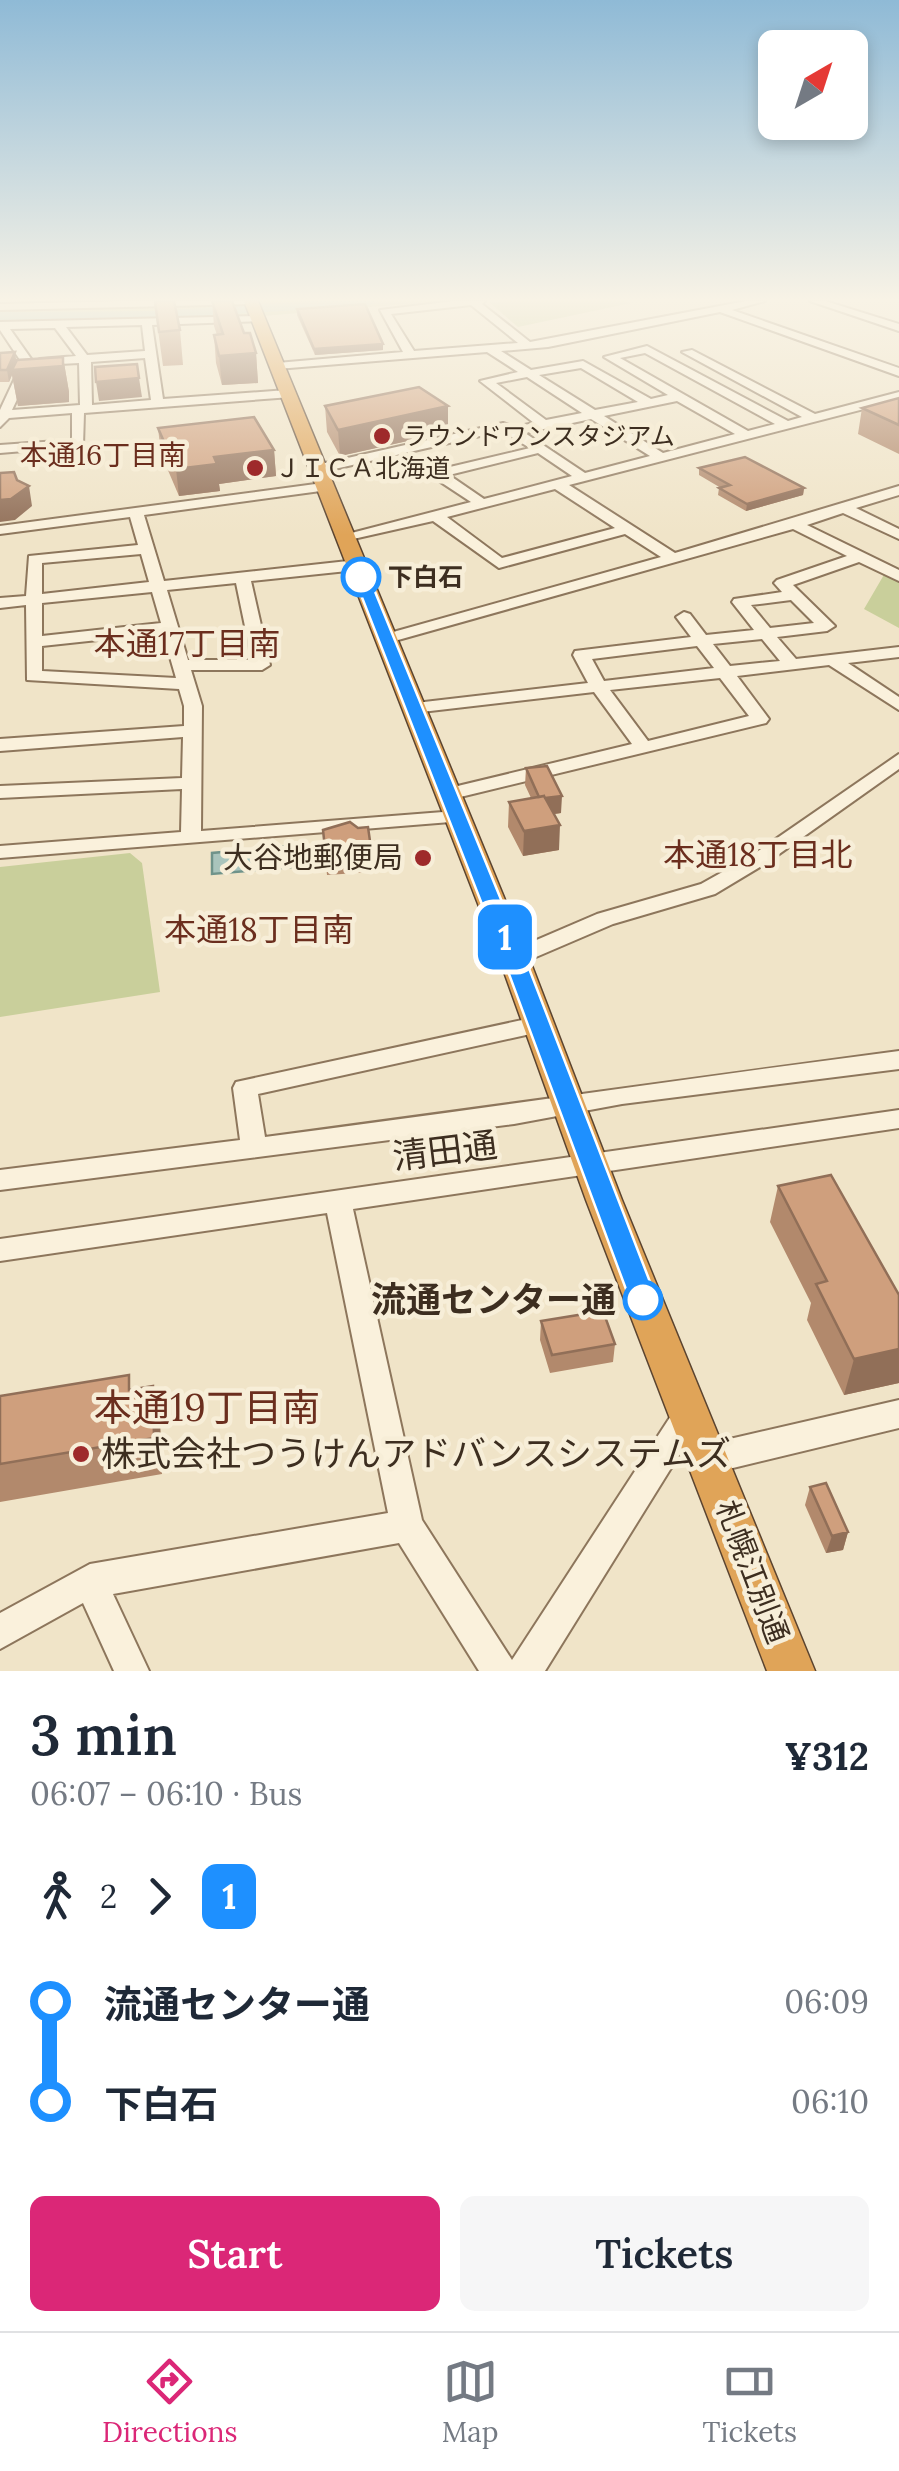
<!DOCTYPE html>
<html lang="en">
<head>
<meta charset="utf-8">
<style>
	:root { --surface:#fff; --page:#f6f6f7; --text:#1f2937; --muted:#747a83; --line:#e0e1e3; --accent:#db2777 }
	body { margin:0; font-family:Lora,"Noto Sans JP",serif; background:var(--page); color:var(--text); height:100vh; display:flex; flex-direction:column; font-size:38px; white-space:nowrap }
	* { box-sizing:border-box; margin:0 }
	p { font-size:32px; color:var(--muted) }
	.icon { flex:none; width:55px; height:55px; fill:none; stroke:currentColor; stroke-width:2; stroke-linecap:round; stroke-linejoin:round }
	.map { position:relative; height:1671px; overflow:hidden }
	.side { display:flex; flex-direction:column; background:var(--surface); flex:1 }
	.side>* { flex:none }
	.badge { padding:0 20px; border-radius:15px; font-size:35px; line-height:65px }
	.needle { width:65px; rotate:39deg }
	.buttons { position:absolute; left:758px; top:30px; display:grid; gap:20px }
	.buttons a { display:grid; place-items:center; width:110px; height:110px; border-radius:15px; background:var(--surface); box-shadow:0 5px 15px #0003; font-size:50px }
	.map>.badge { position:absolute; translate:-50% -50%; box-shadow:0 0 0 5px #fff }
	.legs { display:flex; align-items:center; gap:15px; height:110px; padding:0 30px; font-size:32px }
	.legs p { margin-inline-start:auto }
	.overview { display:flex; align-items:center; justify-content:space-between; height:170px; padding:0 30px }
	h1 { font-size:55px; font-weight:600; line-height:75px }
	.button { display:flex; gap:20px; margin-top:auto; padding:20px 30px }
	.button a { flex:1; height:115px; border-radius:15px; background:var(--accent); color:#fff; font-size:40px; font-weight:600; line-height:115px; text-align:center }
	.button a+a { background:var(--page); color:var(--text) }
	ul { padding:0 30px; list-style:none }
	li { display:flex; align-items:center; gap:35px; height:100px; font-size:38px }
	li i { display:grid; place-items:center; width:15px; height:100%; margin:0 12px; background:currentColor }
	li i::after { content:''; width:25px; height:25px; margin:-12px; border:8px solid; border-radius:50%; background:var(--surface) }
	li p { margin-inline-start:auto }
	li:first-child i { background:linear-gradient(#0000 50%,currentColor 0) }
	li:last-child i { background:linear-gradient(currentColor 50%,#0000 0) }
	.dock { display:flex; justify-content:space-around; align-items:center; height:140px; border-top:2px solid var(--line); background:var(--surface); font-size:28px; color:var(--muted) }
	.dock a { display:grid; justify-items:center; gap:5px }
	.dock .active { color:var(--accent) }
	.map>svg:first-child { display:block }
	.green { fill:#c9cf9b }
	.water { fill:#a9c4bc; stroke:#6f938a; stroke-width:2.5 }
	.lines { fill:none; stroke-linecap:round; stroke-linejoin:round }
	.river { fill:#a9c4bc; fill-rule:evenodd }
	.minor-casing { stroke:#8d765c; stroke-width:4 }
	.highway-casing { stroke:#5b4430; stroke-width:3 }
	.minor { fill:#faf1dc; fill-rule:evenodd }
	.highway { fill:#e0a458; fill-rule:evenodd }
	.wall { fill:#b2896c }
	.shaded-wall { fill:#916f58 }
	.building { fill:#cf9f7d; stroke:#916f58; stroke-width:2.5 }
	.line-1 { fill:#1e90ff; stroke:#fff; stroke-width:2.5 }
	.poi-dot { fill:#9e2a2b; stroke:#f7eed8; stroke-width:4 }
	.stop-1-dot { fill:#fff; stroke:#1e90ff; stroke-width:5 }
	.labels { text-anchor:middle; stroke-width:9; stroke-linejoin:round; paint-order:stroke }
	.far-poi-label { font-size:25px; fill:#3d2e20; stroke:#f7eed8; text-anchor:start }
	.far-stop-label { font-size:25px; font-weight:bold; fill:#3d2e20; stroke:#f7eed8; text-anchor:start }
	.far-neighbourhood-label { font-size:28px; fill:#6b2e1e; stroke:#f7eed8 }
	.poi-label { font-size:30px; fill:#3d2e20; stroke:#f7eed8; text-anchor:end }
	.street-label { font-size:30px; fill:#3d2e20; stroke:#f7eed8 }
	.neighbourhood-label { font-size:32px; fill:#6b2e1e; stroke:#f7eed8 }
	.near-street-label { font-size:35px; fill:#3d2e20; stroke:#f7eed8 }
	.near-stop-label { font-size:35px; font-weight:bold; fill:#3d2e20; stroke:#f7eed8; text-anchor:end }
	.near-poi-label { font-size:35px; fill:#3d2e20; stroke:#f7eed8; text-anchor:start }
	.near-neighbourhood-label { font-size:38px; fill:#6b2e1e; stroke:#f7eed8 }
</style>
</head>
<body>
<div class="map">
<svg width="899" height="1671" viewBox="0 0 899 1671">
	<rect width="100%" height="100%" fill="#f0e4c8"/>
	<path class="green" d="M 263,301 L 442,301 L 240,318 L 0,323 L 0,308 L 181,307 Z
		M 506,301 L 625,301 L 631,303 L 518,327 L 490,303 Z
		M 885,573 L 899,580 L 899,628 L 864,609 Z
		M 130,853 L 142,863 L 160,992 L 0,1017 L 0,867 Z"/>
	<path class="water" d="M 300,845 L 303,866 L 212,874 L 212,853 Z"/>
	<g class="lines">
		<path class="river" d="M 308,301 L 378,301 L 371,305 L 158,319 L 0,320 L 0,312 L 158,311 Z"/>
		<defs>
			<path id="minor" d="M 128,301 L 256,301 L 251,304 L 0,310 L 0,304 Z
				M 454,301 L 485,301 L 482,304 L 530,342 L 746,301 L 765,301 L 732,310 L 899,368 L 899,376 L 720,312 L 548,347 L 501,351 L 531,370 L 583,361 L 651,399 L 668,395 L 604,357 L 647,346 L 788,421 L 802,417 L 682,352 L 692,350 L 815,414 L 899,392 L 899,400 L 569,485 L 675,553 L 899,486 L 899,495 L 856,508 L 899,529 L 899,539 L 843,513 L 807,525 L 899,570 L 899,581 L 859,562 L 793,585 L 835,626 L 827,631 L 777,637 L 796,659 L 899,647 L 899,657 L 848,663 L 899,697 L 899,710 L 829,665 L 737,676 L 769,719 L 766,723 L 448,800 L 441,798 L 438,794 L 441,790 L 632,744 L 594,692 L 413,713 L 407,712 L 404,708 L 407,704 L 588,683 L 573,655 L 575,651 L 691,637 L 676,617 L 684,612 L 690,614 L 706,635 L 754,630 L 732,602 L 734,599 L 782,592 L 774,583 L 777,580 L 847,556 L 793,529 L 391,642 L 379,642 L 379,636 L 661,557 L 625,534 L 499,568 L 433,521 L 340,542 L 340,536 L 471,502 L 433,477 L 433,471 L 530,448 L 502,431 L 317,473 L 310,469 L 312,466 L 503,423 L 515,427 L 534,423 L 480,381 L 518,372 L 487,352 L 277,369 L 271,366 L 277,363 L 403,352 L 380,310 ZM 471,305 L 518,343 L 414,351 L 391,314 ZM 645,353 L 775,424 L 748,431 L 620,358 ZM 581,368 L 638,402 L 595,410 L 539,375 ZM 527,377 L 582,413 L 546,420 L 496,383 ZM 677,401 L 735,434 L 663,453 L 604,416 ZM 591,419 L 650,456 L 585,473 L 525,433 ZM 538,453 L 572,476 L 484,499 L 449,475 ZM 555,489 L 615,528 L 502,558 L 447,517 ZM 791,600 L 814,623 L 770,628 L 751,605 ZM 762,639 L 780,661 L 730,666 L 713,644 ZM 697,646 L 714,668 L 604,681 L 592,659 ZM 720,678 L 749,716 L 648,741 L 610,690 Z
				M 810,301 L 825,301 L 899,324 L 899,331 Z
				M 259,316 L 264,319 L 263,321 L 152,325 L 163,399 L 287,390 L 291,391 L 291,397 L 84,413 L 83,446 L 0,453 L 0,445 L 72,440 L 72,413 L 9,418 L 0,427 L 0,410 L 22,363 L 0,330 L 0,322 ZM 142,325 L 145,351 L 87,355 L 66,327 ZM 55,328 L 76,356 L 40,359 L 34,362 L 40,365 L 79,363 L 80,405 L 12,410 L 34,363 L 10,329 ZM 145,358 L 151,400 L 92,405 L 91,362 Z
				M 323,483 L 328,484 L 328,490 L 144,515 L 164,581 L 357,560 L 365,565 L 357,570 L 251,581 L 270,665 L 262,670 L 191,670 L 202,706 L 201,831 L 456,811 L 463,813 L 466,817 L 463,821 L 0,858 L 0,846 L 181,832 L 182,789 L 0,798 L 0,786 L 182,778 L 183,737 L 0,751 L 0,739 L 184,726 L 184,706 L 179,689 L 27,680 L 26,605 L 0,608 L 0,598 L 26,596 L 29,556 L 138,545 L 130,517 L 0,534 L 0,526 ZM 141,554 L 149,582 L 42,594 L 42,563 ZM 236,583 L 252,660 L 188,660 L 167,590 ZM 152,592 L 161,623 L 42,636 L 42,603 ZM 163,633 L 176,678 L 42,671 L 42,646 Z
				M 899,754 L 899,769 L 765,864 L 715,894 L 613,924 L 522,963 L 506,963 L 503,958 L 506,953 L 597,914 L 701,884 L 751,856 Z
				M 536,1017 L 544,1019 L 548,1025 L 544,1031 L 258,1094 L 265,1137 C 477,1110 687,1078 899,1051 L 899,1069 L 622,1104 L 514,1124 L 0,1190 L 0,1170 L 240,1140 L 233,1088 L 236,1082 Z
				M 899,1110 L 899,1128 L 353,1209 L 422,1520 L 512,1660 L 678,1405 L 689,1401 L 700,1405 L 704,1415 L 545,1671 L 479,1671 L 399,1543 L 113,1594 L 149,1671 L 114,1671 L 83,1603 L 0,1649 L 0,1613 L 90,1564 L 388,1513 L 327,1213 L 0,1261 L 0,1239 Z
				M 899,1400 L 899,1428 L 708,1474 L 697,1469 L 692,1459 L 697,1449 L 708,1444 Z"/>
			<path id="highway" d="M 244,301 L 258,301 L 529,958 L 622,1200 L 815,1671 L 767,1671 L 586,1200 L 499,958 Z"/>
		</defs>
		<use href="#minor" class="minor-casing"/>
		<use href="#highway" class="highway-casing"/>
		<use href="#minor" class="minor"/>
		<use href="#highway" class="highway"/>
	</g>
	<path class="wall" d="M 154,301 L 180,330 L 183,365 L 163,366 Z
		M 212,301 L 244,333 L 256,353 L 258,383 L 222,385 L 216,363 L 214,335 L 217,335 L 214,326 Z
		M 297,309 L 383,350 L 315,355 L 297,315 Z
		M 0,353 L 16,360 L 63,357 L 69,392 L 69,402 L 18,406 L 12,375 L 9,382 L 0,382 Z
		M 899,398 L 899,454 L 858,434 L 862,408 Z
		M 325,406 L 448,406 L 448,432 L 340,456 L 327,432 Z
		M 158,428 L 274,450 L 276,476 L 219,484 L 220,491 L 179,496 L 161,454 Z
		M 699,468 L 804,488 L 803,495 L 746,511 L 718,495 L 719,488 L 721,488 L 699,475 Z
		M 526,768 L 561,813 L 554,814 L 559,850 L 523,856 L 508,827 L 509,802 L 531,798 L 525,785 Z
		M 323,830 L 372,855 L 372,872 L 327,875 Z
		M 778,1186 L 899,1295 L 899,1383 L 844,1395 L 807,1320 L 811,1303 L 770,1222 Z
		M 541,1321 L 615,1344 L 613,1362 L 550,1373 L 540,1340 Z
		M 132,1390 L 160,1422 L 162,1474 L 0,1502 L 0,1396 Z
		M 810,1487 L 848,1532 L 843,1550 L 826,1553 L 805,1505 Z"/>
	<path class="shaded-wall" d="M 383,344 L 383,350 L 315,355 L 314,349 Z
		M 15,352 L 17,365 L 63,357 L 69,392 L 69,402 L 18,406 L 12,375 L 9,382 L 7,370 Z
		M 256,353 L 258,383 L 222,385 L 219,356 Z
		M 139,378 L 142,397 L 99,401 L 96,382 Z
		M 448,406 L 448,432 L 340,456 L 338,430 Z
		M 274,450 L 276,476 L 219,484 L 220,491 L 179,496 L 176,469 L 214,457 Z
		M 29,486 L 32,506 L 15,520 L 0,522 L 0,500 Z
		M 804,488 L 803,495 L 746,511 L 747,504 Z
		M 562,796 L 561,813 L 540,816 L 540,799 Z
		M 560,825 L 559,850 L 523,856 L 524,831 Z
		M 899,1349 L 899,1383 L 844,1395 L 854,1359 Z
		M 153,1386 L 160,1422 L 162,1474 L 154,1438 Z
		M 848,1532 L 843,1550 L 826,1553 L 832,1536 Z"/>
	<path class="building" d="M 155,301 L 174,301 L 180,330 L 159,332 Z
		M 212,301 L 232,301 L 244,333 L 250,333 L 256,353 L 219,356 L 214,335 L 223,334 Z
		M 365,304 L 383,344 L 314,349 L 297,309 Z
		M 15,352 L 7,370 L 0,370 L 0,353 Z
		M 63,357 L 63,366 L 12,370 L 17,360 Z
		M 137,364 L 139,378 L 96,382 L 95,367 Z
		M 419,387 L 448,406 L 338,430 L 325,406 Z
		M 899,398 L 899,425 L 862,408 Z
		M 254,417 L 274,450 L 214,457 L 217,464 L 176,469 L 158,428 Z
		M 745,457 L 804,488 L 747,504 L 719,488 L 730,485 L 699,468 Z
		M 14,472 L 17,480 L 29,486 L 11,499 L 0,500 L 0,473 Z
		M 547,766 L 562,796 L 545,798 L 544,796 L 539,797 L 526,768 Z
		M 544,796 L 560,825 L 524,831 L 509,802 Z
		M 350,822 L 358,828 L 368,827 L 372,855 L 326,858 L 323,830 Z
		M 831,1175 L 899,1295 L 899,1349 L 854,1359 L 816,1284 L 827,1281 L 778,1186 Z
		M 603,1311 L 615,1344 L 552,1355 L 541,1321 Z
		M 129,1375 L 129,1390 L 153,1386 L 154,1438 L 0,1464 L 0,1396 Z
		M 826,1483 L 848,1532 L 832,1536 L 810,1487 Z"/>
	<linearGradient id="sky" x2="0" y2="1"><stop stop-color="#8fbad6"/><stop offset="0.56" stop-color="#f8f3e6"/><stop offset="1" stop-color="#f8f3e6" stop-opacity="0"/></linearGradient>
	<rect width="899" height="535" fill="url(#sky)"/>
	<path class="line-1" d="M 361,573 L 369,577 L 525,958 L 657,1300 L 653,1308 L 643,1312 L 634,1308 L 630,1300 L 503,958 L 354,577 Z"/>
	<g class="poi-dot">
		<circle cx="382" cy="436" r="10"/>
		<circle cx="255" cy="468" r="10"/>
		<circle cx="423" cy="858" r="10"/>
		<circle cx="81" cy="1454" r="10"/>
	</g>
	<g class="stop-1-dot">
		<circle cx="361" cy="577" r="18"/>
		<circle cx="643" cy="1300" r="18"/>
	</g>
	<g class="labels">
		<g class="far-poi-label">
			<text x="402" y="445">ラウンドワンスタジアム</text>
			<text x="275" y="477">ＪＩＣＡ北海道</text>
		</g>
		<g class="far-stop-label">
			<text x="388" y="586">下白石</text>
		</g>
		<g class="far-neighbourhood-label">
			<text x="103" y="465">本通16丁目南</text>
		</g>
		<g class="poi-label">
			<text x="403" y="868">大谷地郵便局</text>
		</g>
		<g class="street-label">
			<text transform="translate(752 1572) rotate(69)" y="10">札幌江別通</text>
		</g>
		<g class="neighbourhood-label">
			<text x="187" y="655">本通17丁目南</text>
			<text x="758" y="866">本通18丁目北</text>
			<text x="259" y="941">本通18丁目南</text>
		</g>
		<g class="near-street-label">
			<text transform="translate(445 1151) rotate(-7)" y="12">清田通</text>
		</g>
		<g class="near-stop-label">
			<text x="616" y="1312">流通センター通</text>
		</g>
		<g class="near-poi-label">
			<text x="101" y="1466">株式会社つうけんアドバンスシステムズ</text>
		</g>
		<g class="near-neighbourhood-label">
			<text x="207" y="1421">本通19丁目南</text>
		</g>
	</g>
</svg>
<div class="buttons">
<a><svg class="needle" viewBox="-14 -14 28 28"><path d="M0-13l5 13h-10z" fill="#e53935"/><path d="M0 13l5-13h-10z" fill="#747a83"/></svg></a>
</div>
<b class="badge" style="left:505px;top:937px;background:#1e90ff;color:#fff">1</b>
</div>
<section class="side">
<div class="overview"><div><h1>3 min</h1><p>06:07 – 06:10 · Bus</p></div><b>¥312</b></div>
<div class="legs"><svg class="icon" aria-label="walk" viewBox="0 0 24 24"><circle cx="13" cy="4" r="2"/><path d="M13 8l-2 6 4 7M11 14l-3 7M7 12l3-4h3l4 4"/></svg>2<svg class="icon" aria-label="forward" viewBox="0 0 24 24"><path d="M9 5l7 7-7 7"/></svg><b class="badge" style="background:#1e90ff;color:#fff">1</b></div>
<ul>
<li><i style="color:#1e90ff"></i><b>流通センター通</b><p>06:09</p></li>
<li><i style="color:#1e90ff"></i><b>下白石</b><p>06:10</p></li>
</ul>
<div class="button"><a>Start</a><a>Tickets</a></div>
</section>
<nav class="dock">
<a class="active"><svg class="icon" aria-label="directions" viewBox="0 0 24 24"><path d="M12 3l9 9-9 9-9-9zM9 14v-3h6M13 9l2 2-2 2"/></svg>Directions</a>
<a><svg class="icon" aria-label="map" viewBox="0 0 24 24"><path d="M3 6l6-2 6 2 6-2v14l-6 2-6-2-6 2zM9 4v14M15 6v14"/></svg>Map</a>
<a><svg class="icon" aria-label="tickets" viewBox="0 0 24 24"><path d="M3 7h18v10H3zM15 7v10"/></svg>Tickets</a>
</nav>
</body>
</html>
